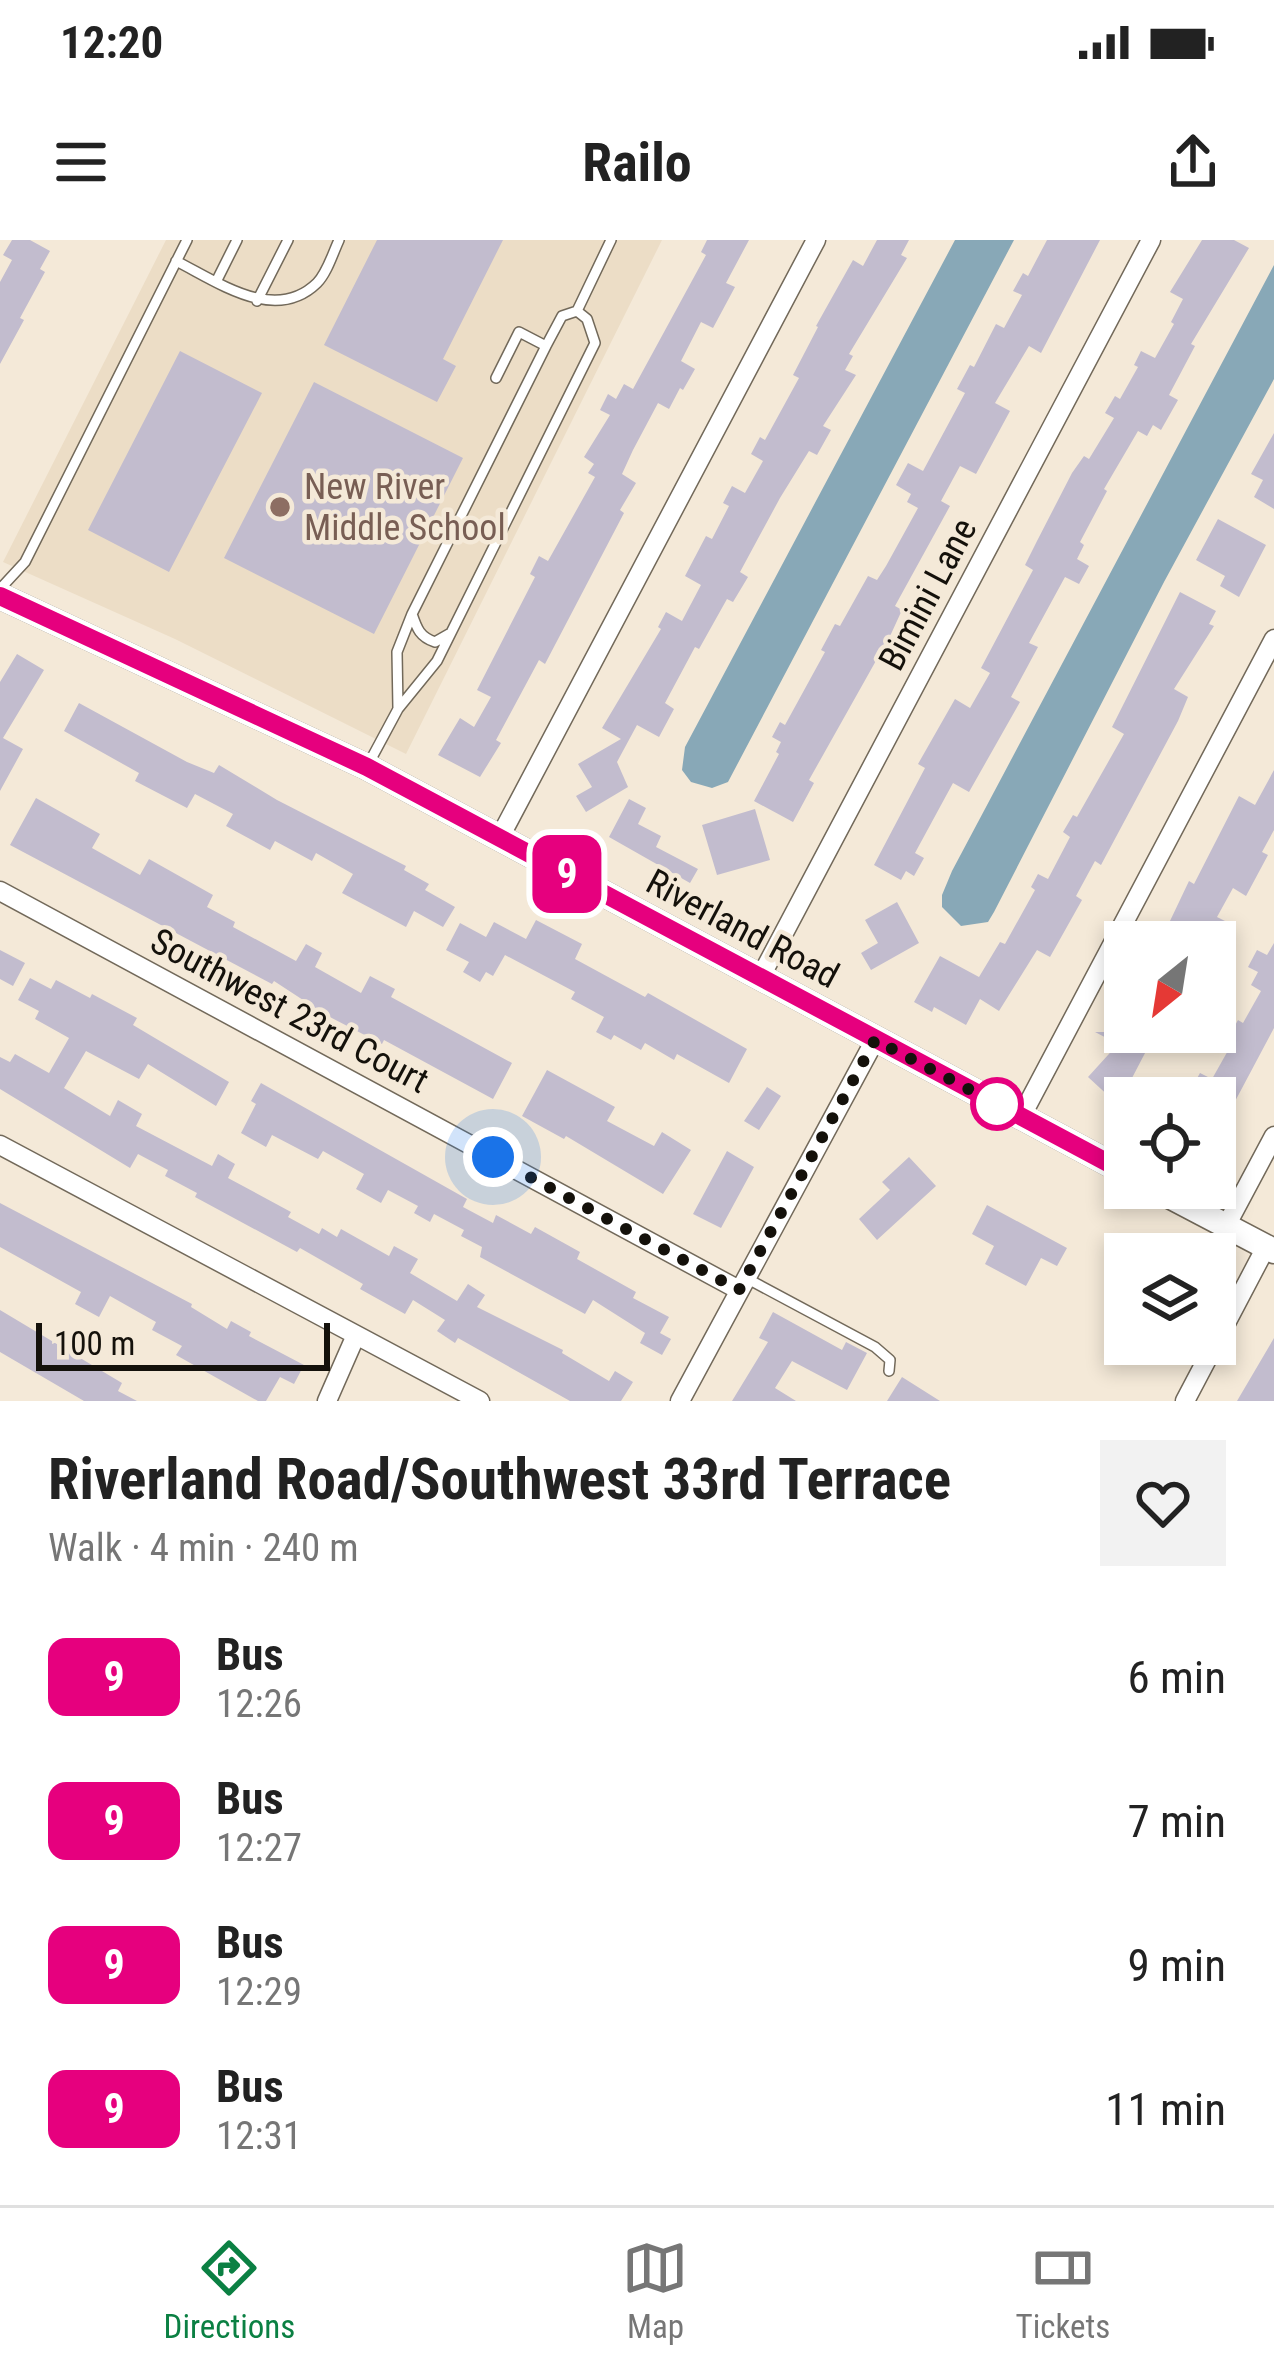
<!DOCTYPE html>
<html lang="en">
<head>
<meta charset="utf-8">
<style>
	:root { --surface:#fff; --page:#f2f2f2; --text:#222; --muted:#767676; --line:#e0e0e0; --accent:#0b8043 }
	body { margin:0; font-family:"Roboto Condensed",sans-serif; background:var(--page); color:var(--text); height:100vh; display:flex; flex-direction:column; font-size:45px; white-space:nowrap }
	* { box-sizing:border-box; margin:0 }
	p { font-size:39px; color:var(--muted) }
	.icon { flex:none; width:66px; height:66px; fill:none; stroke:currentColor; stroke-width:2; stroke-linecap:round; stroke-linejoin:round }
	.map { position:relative; height:1161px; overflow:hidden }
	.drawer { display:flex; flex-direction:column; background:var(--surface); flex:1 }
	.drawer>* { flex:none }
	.badge { padding:0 24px; border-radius:18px; font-size:42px; line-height:78px }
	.needle { width:78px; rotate:210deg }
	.buttons { position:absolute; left:1104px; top:681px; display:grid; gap:24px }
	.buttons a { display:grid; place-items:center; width:132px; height:132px; border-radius:0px; background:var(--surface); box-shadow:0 6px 18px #0003; font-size:60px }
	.scale { position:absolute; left:36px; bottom:30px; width:294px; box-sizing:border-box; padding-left:12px; border:6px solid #14110b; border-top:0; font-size:33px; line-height:42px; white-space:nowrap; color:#14110b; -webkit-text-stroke:9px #f4e9d8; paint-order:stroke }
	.you { position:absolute; width:60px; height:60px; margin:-30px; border:9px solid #fff; border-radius:50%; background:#1a73e8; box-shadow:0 0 0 18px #1a73e833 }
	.map>.badge { position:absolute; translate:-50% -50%; box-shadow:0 0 0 6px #fff }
	.round { display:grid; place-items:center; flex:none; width:126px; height:126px; border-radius:0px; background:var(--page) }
	.headline { display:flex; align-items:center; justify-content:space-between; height:204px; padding:0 48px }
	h1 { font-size:57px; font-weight:700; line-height:90px }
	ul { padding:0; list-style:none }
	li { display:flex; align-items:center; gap:36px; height:144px; padding:0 48px }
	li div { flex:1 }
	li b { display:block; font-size:45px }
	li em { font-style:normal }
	li .badge { min-width:132px; font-weight:700; text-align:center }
	.status { display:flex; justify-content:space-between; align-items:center; height:84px; padding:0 60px; background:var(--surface); direction:ltr }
	.status svg { height:33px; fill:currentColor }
	header { display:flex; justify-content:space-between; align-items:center; height:156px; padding:0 48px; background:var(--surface); font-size:54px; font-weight:700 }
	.menu { display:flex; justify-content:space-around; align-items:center; height:168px; border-top:3px solid var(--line); background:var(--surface); font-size:33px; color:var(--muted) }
	.menu a { display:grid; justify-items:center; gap:6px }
	.menu .selected { color:var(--accent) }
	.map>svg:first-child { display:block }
	.built { fill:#ecddc6 }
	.water { fill:#88a8b7 }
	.building { fill:#c2bcce }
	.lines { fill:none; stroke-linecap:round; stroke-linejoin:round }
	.service-casing { stroke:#72695a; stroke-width:12 }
	.minor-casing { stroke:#72695a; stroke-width:21 }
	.tertiary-casing { stroke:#72695a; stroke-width:27 }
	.service { stroke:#fff; stroke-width:9 }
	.minor { stroke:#fff; stroke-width:18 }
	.tertiary { stroke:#fff; stroke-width:24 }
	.line-casing { stroke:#fff; stroke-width:27 }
	.line { stroke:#e6007e; stroke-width:18 }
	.walk { stroke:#14110b; stroke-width:12; stroke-dasharray:0 21.6 }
	.education-dot { fill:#8d6e63; stroke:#f4e9d8; stroke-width:4.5 }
	.stop-dot { fill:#fff; stroke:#e6007e; stroke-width:6 }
	.labels { text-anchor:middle; stroke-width:9; stroke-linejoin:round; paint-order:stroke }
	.education-label { font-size:36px; fill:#785e54; stroke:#f4e9d8; text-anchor:start }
	.street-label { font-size:36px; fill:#14110b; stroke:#f4e9d8 }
</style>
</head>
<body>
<div class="status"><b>12:20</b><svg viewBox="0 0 49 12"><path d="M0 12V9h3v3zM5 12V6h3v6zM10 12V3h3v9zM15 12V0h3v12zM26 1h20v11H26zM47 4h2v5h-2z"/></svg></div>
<header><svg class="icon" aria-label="menu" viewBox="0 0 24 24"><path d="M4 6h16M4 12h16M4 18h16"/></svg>Railo<svg class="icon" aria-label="share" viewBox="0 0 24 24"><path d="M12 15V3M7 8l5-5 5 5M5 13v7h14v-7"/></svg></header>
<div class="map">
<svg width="1274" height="1161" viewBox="0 0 1274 1161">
	<rect width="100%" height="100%" fill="#f4e9d8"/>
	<path class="built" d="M 166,0 L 662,0 L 406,514 L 175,399 L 3,322 Z"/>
	<path class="water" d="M 955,0 L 1014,0 L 728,542 L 712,548 L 691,542 L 682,530 L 685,507 Z
		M 1274,25 L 1274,139 L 1164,342 L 994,672 L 988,682 L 961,686 L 942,667 L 942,655 L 952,631 Z"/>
	<path class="building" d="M 12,0 L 30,0 L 50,11 L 40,29 L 45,32 L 20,78 L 24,80 L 0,124 L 0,42 L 12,20 L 3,15 Z
		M 377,0 L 503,0 L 443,119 L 456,126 L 437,162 L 324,105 Z
		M 707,0 L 749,0 L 726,43 L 735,47 L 713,88 L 701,82 L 681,121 L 695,129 L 683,150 L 680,148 L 669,169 L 658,163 L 633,210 L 622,234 L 636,243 L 620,270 L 624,273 L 545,424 L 539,420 L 496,500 L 501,503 L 480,537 L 438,515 L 460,478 L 474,487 L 491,457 L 477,450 L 535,337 L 530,334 L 539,316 L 548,321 L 595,237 L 588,233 L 594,224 L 584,217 L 610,175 L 600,170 L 608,154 L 616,159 L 624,144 L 633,149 L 706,15 L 701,12 Z
		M 877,0 L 909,0 L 901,15 L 907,18 L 849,114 L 853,116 L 845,130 L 856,135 L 823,186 L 831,190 L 817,215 L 809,211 L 780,258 L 740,332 L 748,337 L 733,362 L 727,359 L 699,409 L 695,407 L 665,463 L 674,469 L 659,497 L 637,485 L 617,522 L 628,547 L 586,572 L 576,556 L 592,547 L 578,524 L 621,499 L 602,488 L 661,389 L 658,387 L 666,372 L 682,381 L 701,345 L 685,336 L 706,296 L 712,299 L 729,266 L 723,263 L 732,246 L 745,253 L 763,221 L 751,214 L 760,197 L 765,200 L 799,138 L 793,135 L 818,87 L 816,86 L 853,20 L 863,26 Z
		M 1047,0 L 1100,0 L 1041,113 L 1029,106 L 995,163 L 1010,171 L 976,234 L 960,226 L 941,261 L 950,266 L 895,366 L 902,370 L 891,394 L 809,540 L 814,543 L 793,582 L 754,561 L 779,514 L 776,512 L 781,502 L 772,497 L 780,482 L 785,485 L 825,412 L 821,410 L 835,384 L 840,386 L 868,336 L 877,340 L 886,326 L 918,268 L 907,262 L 911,254 L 896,245 L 908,223 L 923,231 L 965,153 L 957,149 L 970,125 L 974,127 L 996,84 L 1004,88 L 1022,55 L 1013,51 L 1023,33 L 1028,36 Z
		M 1202,0 L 1234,0 L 1249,8 L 1191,104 L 1195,106 L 1169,155 L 1178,160 L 1161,190 L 1153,185 L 1147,196 L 1138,191 L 1104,249 L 1107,251 L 1080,302 L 1084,305 L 1077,319 L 1089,326 L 1079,344 L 1065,337 L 1029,403 L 1038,407 L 1011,457 L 1020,462 L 969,552 L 953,543 L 915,613 L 924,618 L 914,636 L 906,631 L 901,640 L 874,625 L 925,528 L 918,524 L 955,459 L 970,468 L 990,433 L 981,428 L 1033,330 L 1025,325 L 1037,301 L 1072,233 L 1084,216 L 1089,219 L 1114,178 L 1105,173 L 1115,156 L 1120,159 L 1138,127 L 1134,125 L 1141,111 L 1155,118 L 1174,84 L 1171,82 L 1183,59 L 1170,52 Z
		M 180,111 L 262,153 L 169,332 L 88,290 Z
		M 314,142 L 463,218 L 374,394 L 224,318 Z
		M 1274,193 L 1274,269 L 1254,257 L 1263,240 L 1251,234 Z
		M 1218,279 L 1266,305 L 1239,357 L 1220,346 L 1225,336 L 1196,320 Z
		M 1180,352 L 1216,371 L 1209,384 L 1214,386 L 1174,449 L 1188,457 L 1178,481 L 1101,625 L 1095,621 L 1076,656 L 1082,660 L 1050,717 L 1037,710 L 999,771 L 980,759 L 966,785 L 934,767 L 932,772 L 914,762 L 940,716 L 979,737 L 1000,702 L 1005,704 L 1035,650 L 1031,647 L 1038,634 L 1048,639 L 1070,597 L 1063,592 L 1073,575 L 1077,577 L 1124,494 L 1112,487 Z
		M 17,414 L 44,430 L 3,498 L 23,509 L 0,551 L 0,442 Z
		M 79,463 L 187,522 L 214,533 L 219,525 L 277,560 L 406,626 L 404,630 L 429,644 L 425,650 L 455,667 L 443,687 L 414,671 L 406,687 L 342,653 L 353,634 L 316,613 L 312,621 L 275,601 L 270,610 L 226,586 L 233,574 L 195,554 L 187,568 L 135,541 L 139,533 L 64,491 Z
		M 1274,530 L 1274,590 L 1262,612 L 1268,615 L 1246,656 L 1233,648 L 1217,677 L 1225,681 L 1214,702 L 1160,702 L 1189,641 L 1194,644 L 1239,556 L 1255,565 Z
		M 36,558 L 100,594 L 92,608 L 140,635 L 149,619 L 213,655 L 207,667 L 235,682 L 233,687 L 296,721 L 306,704 L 322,713 L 315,727 L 361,753 L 370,736 L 395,749 L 391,757 L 512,823 L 493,859 L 384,800 L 382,804 L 326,775 L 274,741 L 272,744 L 10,605 Z
		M 629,559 L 646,568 L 638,584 L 661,596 L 656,607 L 698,629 L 690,643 L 609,597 Z
		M 755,569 L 770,620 L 717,635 L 702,585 Z
		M 897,662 L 919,703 L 871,730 L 861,713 L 878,703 L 865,680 Z
		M 536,680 L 582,704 L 575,719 L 645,757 L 648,753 L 747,809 L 729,843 L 677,814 L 674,820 L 645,803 L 641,810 L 614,795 L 611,800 L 596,792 L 604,777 L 571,759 L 575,752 L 505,715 L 493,736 L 486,732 L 480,742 L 463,732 L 469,722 L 446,710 L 460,683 L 486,697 L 494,682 L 526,699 Z
		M 1274,703 L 1274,788 L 1215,899 L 1215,858 L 1186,858 L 1200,833 L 1212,839 L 1230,807 L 1225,804 L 1238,780 L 1243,783 L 1261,751 L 1251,745 L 1258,732 L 1248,727 L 1257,710 L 1267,715 Z
		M 0,710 L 25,723 L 13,746 L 0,739 Z
		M 30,738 L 51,749 L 56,740 L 90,758 L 92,754 L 137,778 L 133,785 L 229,842 L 216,866 L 148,824 L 139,839 L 86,811 L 64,848 L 110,876 L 118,860 L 142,874 L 136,886 L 212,926 L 218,914 L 235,924 L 228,938 L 291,972 L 288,977 L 319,994 L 322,988 L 337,997 L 341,989 L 389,1016 L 394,1006 L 418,1019 L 410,1033 L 457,1061 L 468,1044 L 485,1055 L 477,1067 L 563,1110 L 562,1113 L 609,1141 L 615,1131 L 633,1142 L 621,1161 L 570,1161 L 458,1098 L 455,1103 L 437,1091 L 445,1080 L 413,1060 L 405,1074 L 360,1049 L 363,1044 L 300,1008 L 297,1012 L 195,957 L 197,953 L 165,936 L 168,930 L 138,914 L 130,928 L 0,849 L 0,817 L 10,822 L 15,814 L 49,833 L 69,798 L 35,779 L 39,771 L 18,760 Z
		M 1125,764 L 1125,792 L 1156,792 L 1132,838 L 1143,849 L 1135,858 L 1125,858 L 1125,871 L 1088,837 L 1118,804 L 1095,792 L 1110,792 Z
		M 547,830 L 615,867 L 607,881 L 654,906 L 662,892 L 691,910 L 663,954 L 566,896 L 564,899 L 522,876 Z
		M 261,843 L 467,959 L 463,967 L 493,983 L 496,975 L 531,994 L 535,987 L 580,1012 L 577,1019 L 636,1052 L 633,1058 L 669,1077 L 660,1093 L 671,1099 L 662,1115 L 640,1103 L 645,1093 L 593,1060 L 585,1074 L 480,1017 L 482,1007 L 461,996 L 464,990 L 434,974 L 430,982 L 414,973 L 418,966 L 388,950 L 381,963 L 356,949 L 364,934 L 323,911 L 318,919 L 272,895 L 266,907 L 241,893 L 256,864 L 251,861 Z
		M 767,847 L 781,856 L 759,890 L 744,881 Z
		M 727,911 L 754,927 L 721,988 L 693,974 Z
		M 909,917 L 936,946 L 877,1000 L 859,979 L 890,950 L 882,942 Z
		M 0,963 L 192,1064 L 191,1067 L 227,1089 L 231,1081 L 251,1092 L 249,1096 L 304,1125 L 294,1144 L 280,1137 L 266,1161 L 258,1161 L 176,1115 L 182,1106 L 152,1090 L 156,1082 L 110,1056 L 99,1077 L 75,1064 L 81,1052 L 0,1007 Z
		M 987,965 L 1067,1008 L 1057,1026 L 1041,1018 L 1026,1046 L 985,1024 L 994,1006 L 972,994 Z
		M 0,1070 L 122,1143 L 118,1151 L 137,1161 L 84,1161 L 0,1112 Z
		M 773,1072 L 842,1110 L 846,1102 L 867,1113 L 847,1150 L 792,1121 L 775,1148 L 796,1161 L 732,1161 L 768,1102 L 759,1098 Z
		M 1274,1098 L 1274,1161 L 1237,1161 Z
		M 902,1137 L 940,1161 L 887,1161 Z"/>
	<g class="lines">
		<defs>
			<path id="service" d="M 176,21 C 218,42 275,84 317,43 C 327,33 333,13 339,0
				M 216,42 L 237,0
				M 257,61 L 288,0
				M 496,138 L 519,92 L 546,106
				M 0,349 L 25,322 L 187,0
				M 412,374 C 417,389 420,397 435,402 L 449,394
				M 398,469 L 397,412 L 412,374 L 546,106 L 562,76 L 577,71 L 611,0
				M 369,523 L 398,469 L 437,421 L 595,103 L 587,79 L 577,71
				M 746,1038 L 875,1107 L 890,1120 L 889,1131"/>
			<path id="minor" d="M 500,597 L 816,0
				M 0,651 L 739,1050
				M 760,738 L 1151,0
				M 1021,877 L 1274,399
				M 0,905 L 480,1161
				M 1226,986 L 1274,896
				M 1215,1104 L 1266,1007
				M 327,1161 L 356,1095
				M 680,1161 L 875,800
				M 1185,1161 L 1215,1104"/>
			<path id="tertiary" d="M 0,356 L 367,527 L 1125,932
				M 1154,948 L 1274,1011"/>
		</defs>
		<use href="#service" class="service-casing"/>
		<use href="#minor" class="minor-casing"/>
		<use href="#tertiary" class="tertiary-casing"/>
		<use href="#service" class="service"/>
		<use href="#minor" class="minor"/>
		<use href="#tertiary" class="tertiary"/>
	</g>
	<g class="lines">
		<defs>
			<path id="line" d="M 0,356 L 367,527 L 1125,932"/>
		</defs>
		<use href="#line" class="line-casing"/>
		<use href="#line" class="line"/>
		<path class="walk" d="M 493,917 L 739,1050 L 875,800 L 1001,866 L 997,864"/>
	</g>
	<circle class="education-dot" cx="280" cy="267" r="12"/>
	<circle class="stop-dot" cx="997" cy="864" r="24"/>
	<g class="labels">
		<g class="education-label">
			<text x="304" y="259">New River<tspan x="304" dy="41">Middle School</tspan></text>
		</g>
		<g class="street-label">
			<text transform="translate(927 354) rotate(-62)" y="13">Bimini Lane</text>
			<text transform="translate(743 688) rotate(28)" y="13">Riverland Road</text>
			<text transform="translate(290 770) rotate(28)" y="13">Southwest 23rd Court</text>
		</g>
	</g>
</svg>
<div class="buttons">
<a><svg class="needle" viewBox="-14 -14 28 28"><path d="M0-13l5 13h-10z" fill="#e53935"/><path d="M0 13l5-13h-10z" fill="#767676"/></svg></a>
<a><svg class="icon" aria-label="locate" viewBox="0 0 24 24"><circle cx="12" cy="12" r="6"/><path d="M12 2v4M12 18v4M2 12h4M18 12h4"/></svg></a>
<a><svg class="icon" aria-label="layers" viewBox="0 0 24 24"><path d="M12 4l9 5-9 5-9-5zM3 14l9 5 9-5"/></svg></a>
</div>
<div class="scale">100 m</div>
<div class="you" style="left:493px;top:917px"></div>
<b class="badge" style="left:567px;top:634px;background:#e6007e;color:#fff">9</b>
</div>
<section class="drawer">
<div class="headline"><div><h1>Riverland Road/Southwest 33rd Terrace</h1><p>Walk · 4 min · 240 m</p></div><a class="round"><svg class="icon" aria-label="heart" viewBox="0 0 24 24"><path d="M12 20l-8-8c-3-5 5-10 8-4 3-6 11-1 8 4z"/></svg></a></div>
<ul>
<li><span class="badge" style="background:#e6007e;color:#fff">9</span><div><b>Bus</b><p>12:26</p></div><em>6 min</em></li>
<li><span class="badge" style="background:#e6007e;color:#fff">9</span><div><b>Bus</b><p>12:27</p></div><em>7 min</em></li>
<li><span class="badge" style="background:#e6007e;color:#fff">9</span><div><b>Bus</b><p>12:29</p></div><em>9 min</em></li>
<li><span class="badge" style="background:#e6007e;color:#fff">9</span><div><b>Bus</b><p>12:31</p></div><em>11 min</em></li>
</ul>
</section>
<nav class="menu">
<a class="selected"><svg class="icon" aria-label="directions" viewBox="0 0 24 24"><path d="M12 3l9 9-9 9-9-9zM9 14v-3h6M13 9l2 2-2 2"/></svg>Directions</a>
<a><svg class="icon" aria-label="map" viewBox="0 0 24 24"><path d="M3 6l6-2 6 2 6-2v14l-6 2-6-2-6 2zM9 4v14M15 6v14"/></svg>Map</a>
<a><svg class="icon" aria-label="tickets" viewBox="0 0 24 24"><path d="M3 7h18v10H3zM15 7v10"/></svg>Tickets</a>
</nav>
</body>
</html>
